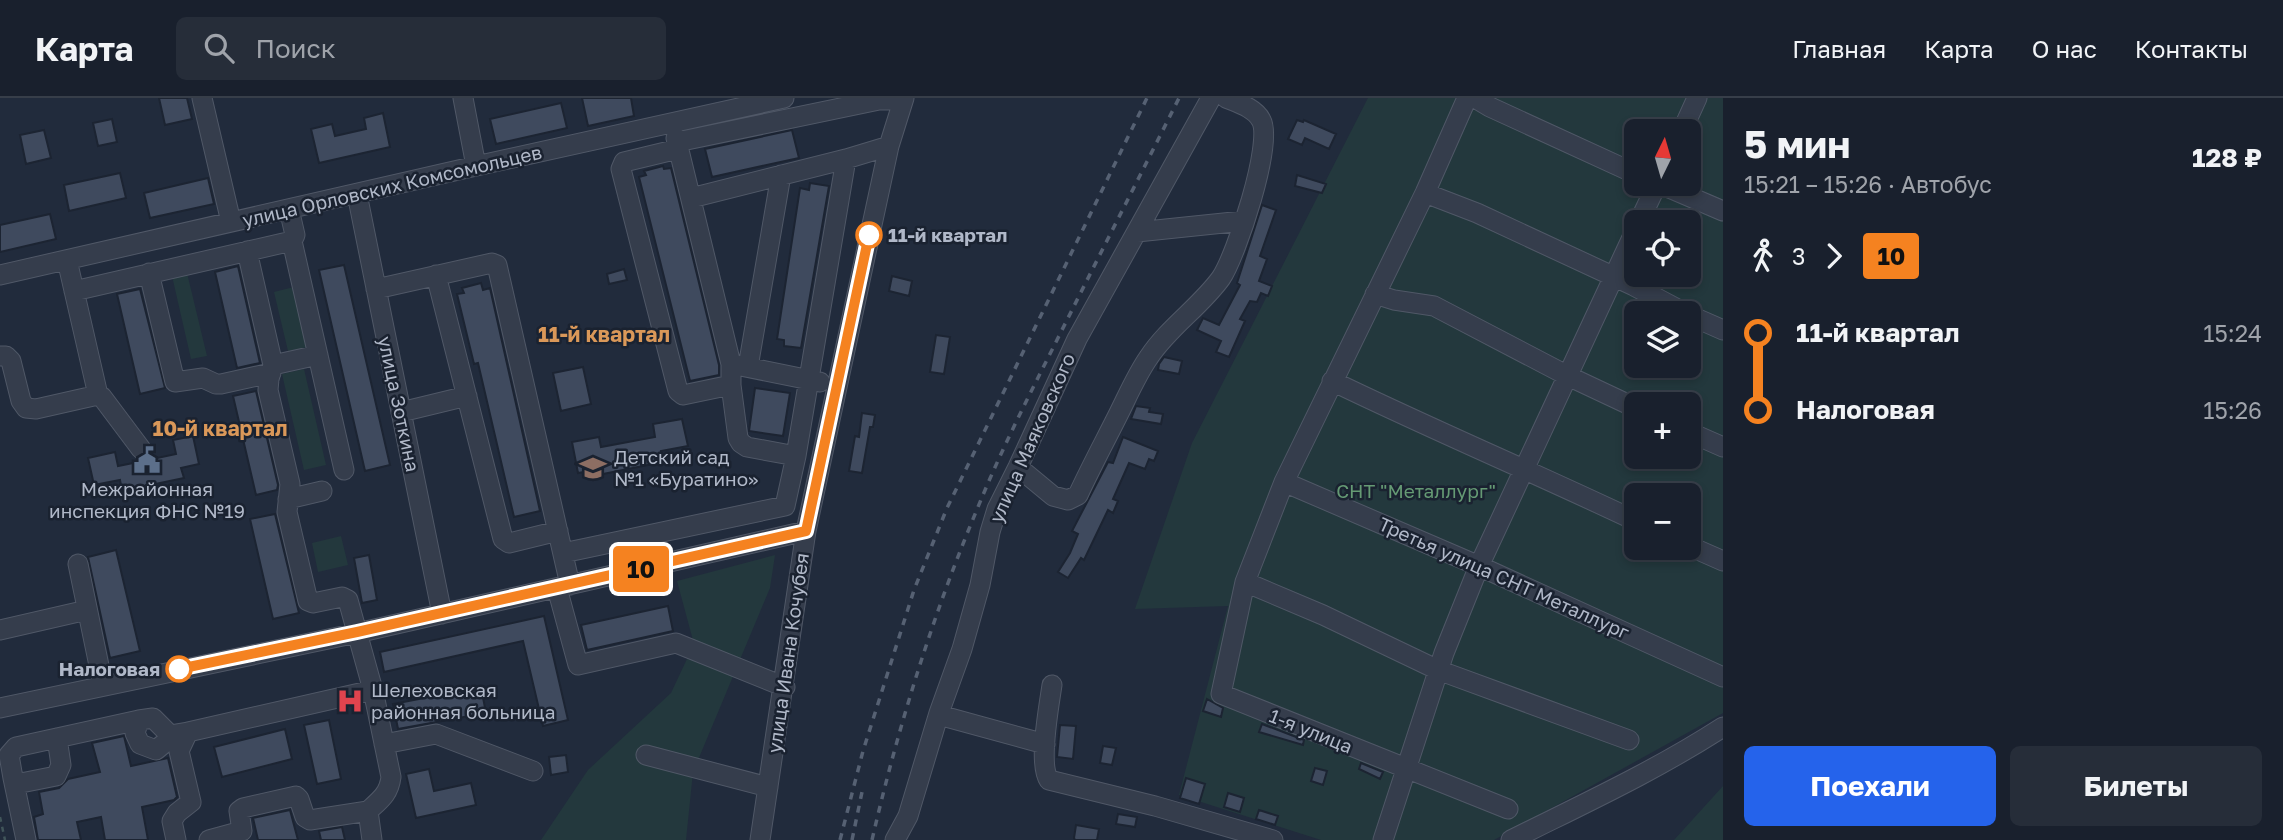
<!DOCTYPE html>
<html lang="ru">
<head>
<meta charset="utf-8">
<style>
	:root { --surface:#19202d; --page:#262d39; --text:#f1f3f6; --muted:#9fa3aa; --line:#373e49; --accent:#2563eb }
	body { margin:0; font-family:"Golos Text",sans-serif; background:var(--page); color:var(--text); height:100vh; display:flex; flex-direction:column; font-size:26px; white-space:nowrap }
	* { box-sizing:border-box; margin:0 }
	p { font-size:23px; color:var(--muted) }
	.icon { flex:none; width:38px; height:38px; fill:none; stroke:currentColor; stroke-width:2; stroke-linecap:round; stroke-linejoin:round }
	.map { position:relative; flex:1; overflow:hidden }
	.drawer { display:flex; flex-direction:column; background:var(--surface); width:560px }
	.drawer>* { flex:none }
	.badge { padding:0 14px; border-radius:5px; font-size:24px; line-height:46px }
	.needle { width:46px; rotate:5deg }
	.tools { position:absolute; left:1624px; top:21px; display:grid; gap:14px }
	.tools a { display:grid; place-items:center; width:77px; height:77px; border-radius:10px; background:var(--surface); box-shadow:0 4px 10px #0003,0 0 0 2px var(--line); font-size:35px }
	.map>.badge { position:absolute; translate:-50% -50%; box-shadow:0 0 0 4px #fff }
	.legs { display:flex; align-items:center; gap:10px; height:77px; padding:0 21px; font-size:23px }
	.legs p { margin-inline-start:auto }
	.head { display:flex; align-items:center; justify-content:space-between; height:119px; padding:0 21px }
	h1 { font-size:38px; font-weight:700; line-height:52px }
	.button { display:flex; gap:14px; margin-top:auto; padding:14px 21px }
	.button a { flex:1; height:80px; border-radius:10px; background:var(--accent); color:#fff; font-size:28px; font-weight:700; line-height:80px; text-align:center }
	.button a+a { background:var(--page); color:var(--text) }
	ul { padding:0 21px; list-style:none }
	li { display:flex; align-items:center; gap:24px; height:77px; font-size:26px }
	li i { display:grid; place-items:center; width:10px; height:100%; margin:0 9px; background:currentColor }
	li i::after { content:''; width:18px; height:18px; margin:-9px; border:5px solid; border-radius:50%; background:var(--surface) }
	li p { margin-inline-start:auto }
	li:first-child i { background:linear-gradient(#0000 50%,currentColor 0) }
	li:last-child i { background:linear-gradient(currentColor 50%,#0000 0) }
	header { display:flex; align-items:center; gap:42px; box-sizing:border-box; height:98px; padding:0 35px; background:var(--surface); border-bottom:2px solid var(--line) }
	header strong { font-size:33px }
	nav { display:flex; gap:38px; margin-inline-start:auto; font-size:24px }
	.search { width:490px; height:63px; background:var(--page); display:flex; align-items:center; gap:18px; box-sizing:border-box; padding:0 24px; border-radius:10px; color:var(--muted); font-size:26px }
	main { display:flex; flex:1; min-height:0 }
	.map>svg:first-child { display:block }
	.green { fill:#23383d; fill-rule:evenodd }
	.building { fill:#3f4a5e; stroke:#1c2432; stroke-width:2 }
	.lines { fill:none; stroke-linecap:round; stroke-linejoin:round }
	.minor-casing { stroke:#505867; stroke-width:21 }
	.path { stroke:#41555a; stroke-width:2.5; stroke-dasharray:5 5; stroke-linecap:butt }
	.minor { stroke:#353d4c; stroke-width:19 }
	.rail { stroke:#566173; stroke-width:3.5; stroke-dasharray:7 7; stroke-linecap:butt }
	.line-1-casing { stroke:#fff; stroke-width:16 }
	.line-1 { stroke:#f58220; stroke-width:10 }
	.stop-1-dot { fill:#fff; stroke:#f58220; stroke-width:3.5 }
	.labels { text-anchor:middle; stroke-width:5; stroke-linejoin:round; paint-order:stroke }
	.street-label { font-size:19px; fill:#b0b8c8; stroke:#1a2230 }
	.stop-label { font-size:19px; font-weight:bold; fill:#b0b8c8; stroke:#1a2230; text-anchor:start }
	.poi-label { font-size:19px; fill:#b0b8c8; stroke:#1a2230; text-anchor:start }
	.park-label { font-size:19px; fill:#659a74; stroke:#1a2230 }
	.neighbourhood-label { font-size:21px; font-weight:bold; fill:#da9859; stroke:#1a2230 }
</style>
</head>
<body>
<header>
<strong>Карта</strong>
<div class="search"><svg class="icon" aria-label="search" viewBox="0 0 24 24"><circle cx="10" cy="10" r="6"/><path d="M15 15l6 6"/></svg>Поиск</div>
<nav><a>Главная</a><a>Карта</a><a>О нас</a><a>Контакты</a></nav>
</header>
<main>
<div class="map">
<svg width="1723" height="742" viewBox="0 0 1723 742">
	<rect width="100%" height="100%" fill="#212b3c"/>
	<path class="green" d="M 1368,0 L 1723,0 L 1723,615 L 1494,742 L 1321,742 L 1179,697 L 1228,508 L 1135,511 L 1192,345 ZM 1636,33 L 1689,33 L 1689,86 L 1636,86 ZM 1636,124 L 1689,124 L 1689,177 L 1636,177 ZM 1636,215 L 1689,215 L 1689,268 L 1636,268 ZM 1636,306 L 1689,306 L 1689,359 L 1636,359 ZM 1636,397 L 1689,397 L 1689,450 L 1636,450 Z
		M 187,175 L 207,258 L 191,261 L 172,178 Z
		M 294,189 L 308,249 L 288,253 L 274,194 Z
		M 304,271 L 326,367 L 304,372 L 282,276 Z
		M 341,438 L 348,467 L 318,474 L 312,445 Z
		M 775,457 L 770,490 L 693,674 L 686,742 L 541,742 L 588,672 L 671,595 L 694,546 L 677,483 Z
		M 1723,688 L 1723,742 L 1674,742 Z"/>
	<path class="building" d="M 159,0 L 187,0 L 192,21 L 165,27 Z
		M 582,0 L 631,0 L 634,18 L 588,28 Z
		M 561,5 L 567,30 L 496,46 L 490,21 Z
		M 383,15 L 390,49 L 319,65 L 311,31 L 332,26 L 335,38 L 366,31 L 364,20 Z
		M 112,21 L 117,44 L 98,48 L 93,25 Z
		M 1297,22 L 1303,24 L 1304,22 L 1336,36 L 1329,51 L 1305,40 L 1302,47 L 1288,41 Z
		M 44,32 L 51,60 L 26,66 L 20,37 Z
		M 792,32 L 799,60 L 712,79 L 705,51 Z
		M 663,68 L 664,71 L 671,70 L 719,267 L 719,277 L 690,283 L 639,79 L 646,77 L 644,73 Z
		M 120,75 L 126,100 L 69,113 L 64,87 Z
		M 1297,77 L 1326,86 L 1322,95 L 1295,88 Z
		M 208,80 L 214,106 L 150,120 L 144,95 Z
		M 810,85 L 829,88 L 801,250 L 784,248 L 784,242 L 777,241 L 800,90 L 809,92 Z
		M 1262,107 L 1276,112 L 1260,158 L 1267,161 L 1259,183 L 1272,188 L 1268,198 L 1261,195 L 1257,204 L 1250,203 L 1240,221 L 1245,223 L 1229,259 L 1216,254 L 1221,243 L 1197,232 L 1203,220 L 1219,227 L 1240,187 L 1237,185 Z
		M 50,116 L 56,141 L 0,154 L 0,127 Z
		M 344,167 L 390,367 L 365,373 L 319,172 Z
		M 238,168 L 260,265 L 237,270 L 215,174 Z
		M 624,171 L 627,182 L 609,186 L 607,176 Z
		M 892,178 L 912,183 L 909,198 L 889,193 Z
		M 481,185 L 483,192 L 490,190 L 540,413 L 514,419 L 478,265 L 474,266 L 457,196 L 464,195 L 462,190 Z
		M 140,191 L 165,290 L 140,296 L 117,196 Z
		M 936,237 L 950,239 L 944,276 L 930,274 Z
		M 1164,259 L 1182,263 L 1179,276 L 1158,272 L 1159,266 Z
		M 583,269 L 591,306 L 561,313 L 553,275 Z
		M 755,290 L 790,295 L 783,338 L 749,333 Z
		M 256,293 L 278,387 L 277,392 L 256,397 L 233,298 Z
		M 1136,308 L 1150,310 L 1149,314 L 1163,316 L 1161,326 L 1131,321 Z
		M 862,315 L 875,317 L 873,329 L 870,329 L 862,375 L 849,373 L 855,338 L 859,339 Z
		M 682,321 L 688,348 L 661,353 L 663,364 L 603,376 L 602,371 L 578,375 L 572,344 L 599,339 L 601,349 L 655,339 L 653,326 Z
		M 193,338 L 199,366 L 181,370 L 184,380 L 122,393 L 120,382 L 94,387 L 88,360 L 115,354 L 118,368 L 143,363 L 176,356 L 173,342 Z
		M 1123,339 L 1158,353 L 1154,363 L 1149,361 L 1145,371 L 1129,365 L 1113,401 L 1118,403 L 1113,415 L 1108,412 L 1084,462 L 1081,460 L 1068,480 L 1058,474 L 1070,455 L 1078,436 L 1072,433 L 1108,364 L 1113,365 Z
		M 275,416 L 299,515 L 273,521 L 250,421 Z
		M 116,452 L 140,553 L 110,560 L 88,459 Z
		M 369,457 L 377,502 L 362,505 L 354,460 Z
		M 668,508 L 673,533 L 587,552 L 581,527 Z
		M 544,518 L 568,622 L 543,628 L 523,543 L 384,574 L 380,554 Z
		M 481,589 L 486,615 L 398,631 L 393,606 Z
		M 1207,601 L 1223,610 L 1221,619 L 1203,613 Z
		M 329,622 L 341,681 L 317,686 L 304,627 Z
		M 1262,626 L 1304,642 L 1303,647 L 1259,634 Z
		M 1060,627 L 1076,628 L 1073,661 L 1057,659 Z
		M 285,631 L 292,661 L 222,679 L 214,649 Z
		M 124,638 L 131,668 L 168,660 L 177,699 L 174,702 L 142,709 L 148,742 L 105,742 L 101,719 L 77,724 L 81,742 L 38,742 L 34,719 L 43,716 L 39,694 L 59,690 L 68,681 L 100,674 L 92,645 Z
		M 1103,648 L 1116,650 L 1112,667 L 1100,665 Z
		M 566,657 L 568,674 L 551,677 L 549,659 Z
		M 1361,665 L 1383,674 L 1380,681 L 1359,671 Z
		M 1315,670 L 1327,673 L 1323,687 L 1311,683 Z
		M 429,671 L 434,693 L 471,685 L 476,707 L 416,720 L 406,676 Z
		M 1186,680 L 1205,686 L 1199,706 L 1180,700 Z
		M 1228,695 L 1244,700 L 1240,714 L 1224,709 Z
		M 290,712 L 298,742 L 258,742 L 253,720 Z
		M 1259,712 L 1278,718 L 1275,727 L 1256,721 Z
		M 1118,716 L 1137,719 L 1135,729 L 1116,726 Z
		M 1076,727 L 1099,731 L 1097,742 L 1075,742 L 1074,740 Z
		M 342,729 L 345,742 L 321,742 L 319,733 Z"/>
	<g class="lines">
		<defs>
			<path id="minor" d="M 202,0 L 231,124
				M 463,0 L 476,68
				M 1467,0 L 1425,95 L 1284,384 L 1245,484 L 1221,596 L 1508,711
				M 1475,0 L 1490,9 L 1636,76
				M 1682,33 L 1697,0
				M 676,40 L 731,266 L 820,284
				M 677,44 L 879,2 L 903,2
				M 678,51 L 624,64 L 621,71 L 678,293 L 683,297 L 731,287 L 731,266
				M 1660,86 L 1723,113
				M 1425,95 L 1477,115 L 1634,188 L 1685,215
				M 357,96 L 442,516
				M 691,100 L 846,61 L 889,48
				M 1639,124 L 1657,86
				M 1137,134 L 1243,123
				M 292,143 L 344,372
				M 247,153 L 273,267 L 269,281 L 268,292 L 290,386 L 287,414 L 308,503 L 313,505 L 342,499 L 348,502 L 373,592 L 391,679 C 389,696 380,702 368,713 L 372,742
				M 67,162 L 98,297
				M 149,175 L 175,284 L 203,280 L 216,286 L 221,286 L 271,275
				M 0,177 L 476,68 L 784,0
				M 436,177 L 503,441 L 509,445 L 558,433
				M 376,191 L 492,165 L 497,167 L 570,487
				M 74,193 L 292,143 L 295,137 L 289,111
				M 1375,196 L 1394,202 L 1434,208 L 1568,278 L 1636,310
				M 1689,217 L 1723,232
				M 0,258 L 6,258 L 11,263 L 21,303 L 26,310 L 36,311 L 98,297 L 102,299 L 141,351
				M 273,267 L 318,257
				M 748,269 L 781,77
				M 1332,283 C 1433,332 1535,375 1636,423
				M 731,287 L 738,340 L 741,345 L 747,349 L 796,358
				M 401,314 L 467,298
				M 1689,334 L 1723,349
				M 1018,369 L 1053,398 L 1068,402 L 1078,397 C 1091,369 1105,343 1119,315 C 1128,297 1137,276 1149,259 C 1169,229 1200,209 1221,180 C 1236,158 1274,44 1261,22 C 1255,10 1238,5 1226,0
				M 1284,384 L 1479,468 L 1723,579
				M 288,401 L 322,393
				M 1689,448 L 1723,463
				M 563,455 L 785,408 L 796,358 L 846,61
				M 78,466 L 103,587
				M 1245,484 L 1323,517 L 1438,572 L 1629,642
				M 557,490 L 578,567 L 676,545 L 785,589
				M 0,532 L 87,512
				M 1052,587 C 1049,608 1038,666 1049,682 L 1155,708 L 1273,742
				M 0,610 L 357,535 L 806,433
				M 939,617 L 1045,646
				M 170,637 L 167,643 L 156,652 L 140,646 L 135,635 L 139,622 L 153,620 L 170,637 L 188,634
				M 57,640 L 61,667 L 56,678 L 21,685 L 13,680 L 9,657 L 16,649 L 139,622
				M 384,646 L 436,636 L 533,673
				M 646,657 L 768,689
				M 13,680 L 26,742
				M 176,742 L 172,723 L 177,715 L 191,704 L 179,653 L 188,634 L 373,592
				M 209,742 L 242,733 L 239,713 L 243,710 L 296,698 L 299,701 L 305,719 L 310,722 L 368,713
				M 760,742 L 806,433 L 889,48 L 904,0
				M 895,742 L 908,718 L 939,615 L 962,551 L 980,487 L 990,434 L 997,411 L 1018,369 L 1077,241 L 1211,0
				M 1383,742 L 1444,555 L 1479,468 L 1636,131
				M 1511,742 C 1583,706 1655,673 1723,629"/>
		</defs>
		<use href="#minor" class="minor-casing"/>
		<path class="path" d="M 0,719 L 5,742"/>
		<use href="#minor" class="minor"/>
		<path class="rail" d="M 840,742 L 863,653 L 914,492 L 947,410 L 1147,0
			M 852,742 L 862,694
			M 872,742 C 898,629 933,516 978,409 C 1004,345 1036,284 1067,222 C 1104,148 1142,74 1179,0"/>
	</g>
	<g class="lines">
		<defs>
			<path id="line-1" d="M 179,571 L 357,534 L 806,433 L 869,137"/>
		</defs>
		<use href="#line-1" class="line-1-casing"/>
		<use href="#line-1" class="line-1"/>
	</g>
	<defs>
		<symbol id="civic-bare" viewBox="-9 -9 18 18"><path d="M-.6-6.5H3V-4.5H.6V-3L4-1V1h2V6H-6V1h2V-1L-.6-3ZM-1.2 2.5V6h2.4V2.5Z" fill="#5c6f8a" stroke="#1a2230" stroke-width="2.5" paint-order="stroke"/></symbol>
		<symbol id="school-bare" viewBox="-9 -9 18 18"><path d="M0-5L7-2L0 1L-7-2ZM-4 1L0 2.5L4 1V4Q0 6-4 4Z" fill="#8d6e63" stroke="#1a2230" stroke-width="2.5" paint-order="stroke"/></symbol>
		<symbol id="hospital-bare" viewBox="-9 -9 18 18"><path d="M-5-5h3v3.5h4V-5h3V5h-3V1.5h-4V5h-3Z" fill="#e0444e" stroke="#1a2230" stroke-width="2.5" paint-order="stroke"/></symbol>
	</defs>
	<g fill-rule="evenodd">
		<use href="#civic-bare" x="128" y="343" width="38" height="38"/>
		<use href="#school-bare" x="574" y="351" width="38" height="38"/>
		<use href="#hospital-bare" x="331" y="584" width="38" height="38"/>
	</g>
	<g class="stop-1-dot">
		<circle cx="869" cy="137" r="12"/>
		<circle cx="179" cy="571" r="12"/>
	</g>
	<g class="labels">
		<g class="street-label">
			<text transform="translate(392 88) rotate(-13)" y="7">улица Орловских Комсомольцев</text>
			<text transform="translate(399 306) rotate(78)" y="7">улица Зоткина</text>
			<text transform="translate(1032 340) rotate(-66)" y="7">улица Маяковского</text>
			<text transform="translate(1504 480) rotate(24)" y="7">Третья улица СНТ Металлург</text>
			<text transform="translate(788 555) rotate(-82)" y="7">улица Ивана Кочубея</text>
			<text transform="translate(1311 633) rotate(22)" y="7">1-я улица</text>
		</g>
		<g class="stop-label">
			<text x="888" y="144">11-й квартал</text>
			<text x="160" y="578" text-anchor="end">Налоговая</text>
		</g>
		<g class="poi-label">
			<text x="614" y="366">Детский сад<tspan x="614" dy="22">№1 «Буратино»</tspan></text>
			<text x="147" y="398" text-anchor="middle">Межрайонная<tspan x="147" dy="22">инспекция ФНС №19</tspan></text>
			<text x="371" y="599">Шелеховская<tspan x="371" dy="22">районная больница</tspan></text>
		</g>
		<g class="park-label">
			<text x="1416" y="400">СНТ "Металлург"</text>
		</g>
		<g class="neighbourhood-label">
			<text x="604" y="244">11-й квартал</text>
			<text x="220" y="338">10-й квартал</text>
		</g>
	</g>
</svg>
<div class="tools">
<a><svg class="needle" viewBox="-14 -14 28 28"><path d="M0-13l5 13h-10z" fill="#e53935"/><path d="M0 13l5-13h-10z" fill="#9fa3aa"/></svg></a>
<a><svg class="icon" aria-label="locate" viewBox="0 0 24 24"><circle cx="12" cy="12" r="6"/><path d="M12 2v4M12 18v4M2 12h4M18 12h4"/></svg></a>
<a><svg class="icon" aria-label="layers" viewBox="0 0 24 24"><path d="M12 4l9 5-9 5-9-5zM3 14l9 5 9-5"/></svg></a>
<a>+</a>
<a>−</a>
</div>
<b class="badge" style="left:641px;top:471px;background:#f58220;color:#111">10</b>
</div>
<section class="drawer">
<div class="head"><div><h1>5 мин</h1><p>15:21 – 15:26 · Автобус</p></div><b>128 ₽</b></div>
<div class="legs"><svg class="icon" aria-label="walk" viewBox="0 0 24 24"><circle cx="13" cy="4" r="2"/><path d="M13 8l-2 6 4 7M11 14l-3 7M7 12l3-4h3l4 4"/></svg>3<svg class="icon" aria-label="forward" viewBox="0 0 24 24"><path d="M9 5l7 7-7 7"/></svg><b class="badge" style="background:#f58220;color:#111">10</b></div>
<ul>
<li><i style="color:#f58220"></i><b>11-й квартал</b><p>15:24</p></li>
<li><i style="color:#f58220"></i><b>Налоговая</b><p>15:26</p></li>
</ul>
<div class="button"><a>Поехали</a><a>Билеты</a></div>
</section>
</main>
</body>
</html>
